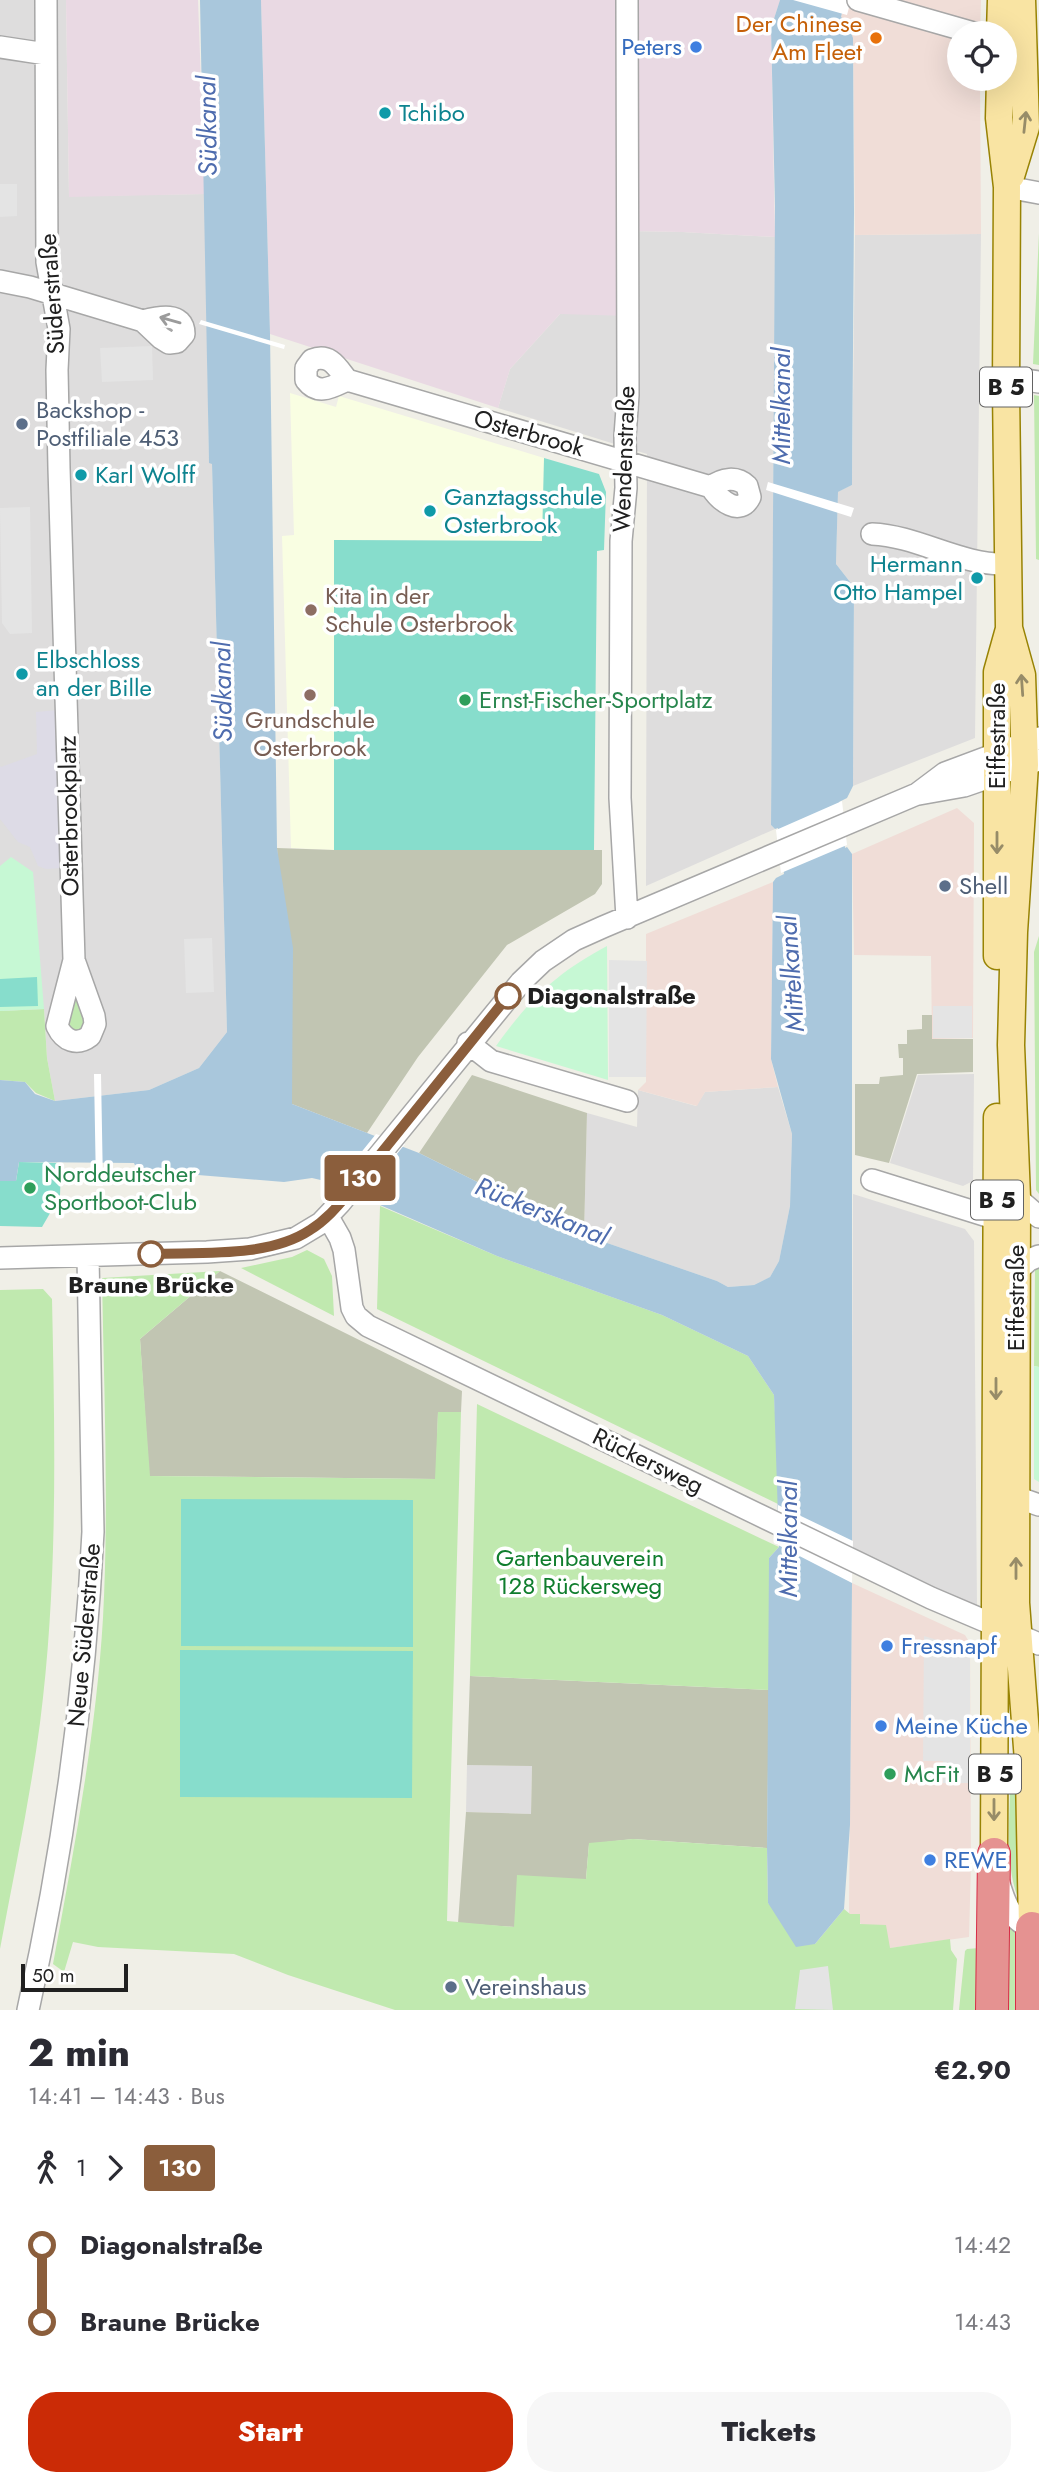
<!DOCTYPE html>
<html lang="en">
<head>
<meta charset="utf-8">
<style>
	:root { --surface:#fff; --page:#f7f7f7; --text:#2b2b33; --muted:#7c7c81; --accent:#cb2b06 }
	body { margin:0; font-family:Jost,sans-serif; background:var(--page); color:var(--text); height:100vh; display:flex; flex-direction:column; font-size:26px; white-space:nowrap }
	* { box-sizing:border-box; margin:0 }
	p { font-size:23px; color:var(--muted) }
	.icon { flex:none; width:38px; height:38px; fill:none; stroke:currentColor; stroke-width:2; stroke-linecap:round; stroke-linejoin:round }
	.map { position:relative; height:2010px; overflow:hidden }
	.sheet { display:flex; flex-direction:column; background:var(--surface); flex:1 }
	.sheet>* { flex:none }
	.badge { padding:0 14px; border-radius:5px; font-size:24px; line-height:46px }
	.controls { position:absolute; left:947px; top:21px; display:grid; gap:14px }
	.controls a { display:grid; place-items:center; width:70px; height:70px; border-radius:50%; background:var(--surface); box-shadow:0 7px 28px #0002; font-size:35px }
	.scale { position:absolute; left:21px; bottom:18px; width:107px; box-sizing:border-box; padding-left:7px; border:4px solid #202020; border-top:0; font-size:19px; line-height:24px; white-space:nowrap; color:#202020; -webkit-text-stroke:5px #fff; paint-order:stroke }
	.map>.badge { position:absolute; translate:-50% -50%; box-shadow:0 0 0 4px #fff }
	.legs { display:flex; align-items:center; gap:10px; height:77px; padding:0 28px; font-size:23px }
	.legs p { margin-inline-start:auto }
	.headline { display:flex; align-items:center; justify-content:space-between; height:119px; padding:0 28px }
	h1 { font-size:38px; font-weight:800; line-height:52px }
	.primary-button { display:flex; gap:14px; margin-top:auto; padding:14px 28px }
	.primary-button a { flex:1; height:80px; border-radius:28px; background:var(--accent); color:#fff; font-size:28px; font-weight:800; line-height:80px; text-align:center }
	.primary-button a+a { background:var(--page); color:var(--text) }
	ul { padding:0 28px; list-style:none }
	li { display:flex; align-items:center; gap:24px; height:77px; font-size:26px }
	li i { display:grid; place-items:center; width:10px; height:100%; margin:0 9px; background:currentColor }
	li i::after { content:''; width:18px; height:18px; margin:-9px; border:5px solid; border-radius:50%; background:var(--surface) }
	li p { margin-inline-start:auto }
	li:first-child i { background:linear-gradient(#0000 50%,currentColor 0) }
	li:last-child i { background:linear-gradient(currentColor 50%,#0000 0) }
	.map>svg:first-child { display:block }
	.residential { fill:#dedddd }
	.commercial { fill:#f0ddd7 }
	.industrial { fill:#e9d9e3 }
	.education { fill:#f9fee2 }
	.construction { fill:#c1c5b2 }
	.grass { fill:#c0e9af }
	.park { fill:#c6f8d4 }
	.pitch { fill:#87ddcc }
	.parking { fill:#e4e4e4 }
	.plaza { fill:#dddbe6 }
	.water { fill:#a9c7dc }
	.pier { fill:#fff }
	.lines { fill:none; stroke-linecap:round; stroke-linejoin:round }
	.minor-casing { stroke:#a7a7a7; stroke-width:24 }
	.major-casing { stroke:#988304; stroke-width:29 }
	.highway-casing { stroke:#d72c46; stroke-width:34 }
	.minor { stroke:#fff; stroke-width:21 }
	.major { stroke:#f9e4a3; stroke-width:26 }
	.highway { stroke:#e59291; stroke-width:32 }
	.oneway { stroke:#978c68 }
	.oneway2 { stroke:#9b9b9b }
	.line-1-casing { stroke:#fff; stroke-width:16 }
	.line-1 { stroke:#8b5e3c; stroke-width:10 }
	.food-dot { fill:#e8710a; stroke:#fff; stroke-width:2.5 }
	.shop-dot { fill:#3f7fe0; stroke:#fff; stroke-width:2.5 }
	.culture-dot { fill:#0f9aa8; stroke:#fff; stroke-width:2.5 }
	.service-dot { fill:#5c6f8a; stroke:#fff; stroke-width:2.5 }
	.education-dot { fill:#8d6e63; stroke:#fff; stroke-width:2.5 }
	.leisure-dot { fill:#2e9e5b; stroke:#fff; stroke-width:2.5 }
	.stop-1-dot { fill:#fff; stroke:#8b5e3c; stroke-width:3.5 }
	.labels { text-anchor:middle; stroke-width:7; stroke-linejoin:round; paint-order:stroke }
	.shield { fill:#fff; stroke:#636363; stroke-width:2 }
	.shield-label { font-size:23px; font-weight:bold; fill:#202020 }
	.food-label { font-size:24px; fill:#c56008; stroke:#fff; text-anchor:end }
	.shop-label { font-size:24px; fill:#366cbe; stroke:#fff; text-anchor:start }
	.culture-label { font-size:24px; fill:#0d838f; stroke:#fff; text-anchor:start }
	.street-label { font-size:24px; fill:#202020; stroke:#fff }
	.service-label { font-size:24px; fill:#4e5e75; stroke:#fff; text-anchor:start }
	.education-label { font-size:24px; fill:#785e54; stroke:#fff; text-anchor:start }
	.leisure-label { font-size:24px; fill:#27864d; stroke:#fff; text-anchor:start }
	.stop-label { font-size:24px; font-weight:bold; fill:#202020; stroke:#fff; text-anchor:start }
	.park-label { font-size:24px; fill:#0f7d2d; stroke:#fff }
	.water-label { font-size:26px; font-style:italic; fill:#4e6cae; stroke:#fff }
</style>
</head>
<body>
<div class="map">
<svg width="1039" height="2010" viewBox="0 0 1039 2010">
	<rect width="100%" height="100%" fill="#f0efe7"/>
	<path class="residential" d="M 0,0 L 66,0 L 69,196 L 205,194 L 209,463 L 212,463 L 227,1032 L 199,1068 L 149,1090 L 55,1101 L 47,1058 L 44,1009 L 0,1011 Z
		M 629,231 L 682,232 L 775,237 L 771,825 L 775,829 L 646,886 L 647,454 L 498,408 L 510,369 L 560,314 Z
		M 981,234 L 975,738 L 853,786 L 854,587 L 836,564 L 838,492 L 852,485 L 855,235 Z
		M 974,1074 L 973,1181 L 963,1186 L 890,1163 L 918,1075 Z
		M 778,1087 L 792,1134 L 790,1206 L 779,1261 L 770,1277 L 754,1285 L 728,1287 L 717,1281 L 584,1235 L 587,1113 L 637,1127 L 638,1090 L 696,1106 L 705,1092 Z
		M 853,1194 L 965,1229 L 974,1241 L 977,1608 L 851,1550 Z
		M 467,1765 L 532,1766 L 531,1814 L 466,1812 Z"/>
	<path class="commercial" d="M 845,0 L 981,0 L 980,33 L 959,33 L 959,79 L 980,79 L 981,234 L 855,235 L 853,39 L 847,22 L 841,17 Z
		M 957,808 L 974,823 L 973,1038 L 932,1039 L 931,956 L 854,955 L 852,854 Z
		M 773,882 L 771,1059 L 778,1087 L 705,1092 L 697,1106 L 638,1090 L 646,1082 L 646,934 Z
		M 852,1583 L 965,1635 L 968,1640 L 970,1646 L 971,1864 L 969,1937 L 890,1948 L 849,1914 Z"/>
	<path class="industrial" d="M 66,0 L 198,0 L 205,194 L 69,197 Z
		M 261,0 L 780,0 L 771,28 L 775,237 L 682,232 L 629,231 L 629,316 L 560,314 L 510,369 L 498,408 L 270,334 Z"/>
	<path class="education" d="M 290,393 L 336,407 L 339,396 L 544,458 L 543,541 L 334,540 L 334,850 L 291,848 L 282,536 L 294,535 Z"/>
	<path class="construction" d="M 277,848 L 334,850 L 602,850 L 602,884 L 595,894 L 507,945 L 418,1057 L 367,1133 L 292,1104 Z
		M 922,1015 L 932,1015 L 932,1039 L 973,1039 L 973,1072 L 917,1074 L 889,1163 L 855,1155 L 855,1084 L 879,1084 L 880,1077 L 903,1075 L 903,1058 L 899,1058 L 898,1044 L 907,1044 L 907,1030 L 922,1029 Z
		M 472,1075 L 587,1113 L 584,1235 L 419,1153 Z
		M 220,1271 L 462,1391 L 461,1412 L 438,1412 L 436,1479 L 149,1476 L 140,1339 Z
		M 470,1676 L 769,1690 L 767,1848 L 633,1839 L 589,1844 L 586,1879 L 515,1927 L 458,1923 L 466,1812 L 531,1814 L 532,1766 L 467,1765 Z"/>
	<path class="grass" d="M 1039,233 L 1039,365 L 1033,364 Z
		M 1034,395 L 1039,396 L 1039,560 L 1036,559 Z
		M 1039,936 L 1039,1194 L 1036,1190 L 1034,952 Z
		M 77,994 L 85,1021 L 83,1028 L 77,1032 L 67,1026 L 73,995 Z
		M 44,1009 L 47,1058 L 55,1101 L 36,1093 L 25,1082 L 0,1080 L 0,1011 Z
		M 380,1206 L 497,1256 L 662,1315 L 748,1356 L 774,1395 L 780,1505 L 377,1309 Z
		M 307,1250 L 324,1259 L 332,1276 L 334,1316 L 241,1268 L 292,1257 Z
		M 1039,1268 L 1039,1367 L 1034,1366 L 1035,1270 Z
		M 220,1271 L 140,1339 L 150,1476 L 435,1479 L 438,1412 L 461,1412 L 447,1921 L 514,1927 L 517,1875 L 586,1879 L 589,1843 L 633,1839 L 767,1848 L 768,1903 L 815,1944 L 844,1909 L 850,1914 L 860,1914 L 860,1924 L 886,1925 L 890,1948 L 950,1939 L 951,1950 L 957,1959 L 953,2010 L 395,2010 L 288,1975 L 234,1954 L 98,1947 L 73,1942 L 64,1972 L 53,1964 C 74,1849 96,1735 103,1618 C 109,1505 104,1392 102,1278 Z
		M 43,1289 L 52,1299 C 55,1440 58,1583 40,1723 C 30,1799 14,1874 0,1949 L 0,1290 Z
		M 477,1404 L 779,1547 L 769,1558 L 769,1690 L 470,1676 Z
		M 1014,1782 L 1015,1784 L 1020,1903 C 1004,1866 1010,1822 1010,1783 Z
		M 1003,1914 L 1022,1931 L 1022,2010 L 1001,2010 Z
		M 979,1948 L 977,2010 L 959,2010 L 965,1951 L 967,1949 Z"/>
	<path class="park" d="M 11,857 L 33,872 L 44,1009 L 0,1011 L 0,866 Z
		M 607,946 L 608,1080 L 496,1046 C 529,1000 556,973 607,946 Z
		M 1034,1366 L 1039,1367 L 1039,1482 L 1034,1479 Z"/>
	<path class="pitch" d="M 544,458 L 599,474 L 606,492 L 604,550 L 597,551 L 594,850 L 334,850 L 334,540 L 542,541 Z
		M 37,977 L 38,1006 L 0,1007 L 0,979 Z
		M 19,1162 L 61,1163 L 60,1196 L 42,1227 L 0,1226 L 0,1181 L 16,1181 Z
		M 181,1499 L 413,1500 L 413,1647 L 181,1646 Z
		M 180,1650 L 413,1651 L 412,1798 L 180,1797 Z"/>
	<path class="parking" d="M 0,184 L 17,184 L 17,216 L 0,217 Z
		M 152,346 L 153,380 L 102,382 L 100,348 Z
		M 30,507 L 32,633 L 10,634 L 2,623 L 0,508 Z
		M 212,938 L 214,992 L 186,993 L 184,939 Z
		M 609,960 L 647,961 L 646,1077 L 609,1077 Z
		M 933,1006 L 972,1006 L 972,1038 L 933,1038 Z
		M 924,1636 L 957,1646 L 970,1646 L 970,1783 L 943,1783 L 943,1761 L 923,1761 Z
		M 828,1966 L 833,2010 L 795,2009 L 800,1970 Z"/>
	<path class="plaza" d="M 58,710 L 62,868 L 46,869 L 38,866 L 30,847 L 18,842 L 0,819 L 0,766 L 1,767 L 37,754 L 36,712 Z"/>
	<path class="water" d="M 200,0 L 261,0 L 270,334 L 277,848 L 293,948 L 292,1104 L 419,1153 L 584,1235 L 717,1281 L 728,1287 L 754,1285 L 770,1277 L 779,1261 L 790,1206 L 792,1134 L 771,1059 L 773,882 L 776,878 L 784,874 L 778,828 L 775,829 L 771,825 L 775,206 L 771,28 L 780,0 L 845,0 L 841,17 L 847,22 L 853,38 L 854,212 L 852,485 L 838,492 L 836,564 L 854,587 L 853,786 L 847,798 L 839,802 L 845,848 L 847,847 L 852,854 L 852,1583 L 850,1825 L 844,1909 L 815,1944 L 796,1947 L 768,1903 L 767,1848 L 769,1558 L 779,1547 L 774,1395 L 748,1356 L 662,1315 L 497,1256 L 325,1181 L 312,1178 L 284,1182 L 137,1170 L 134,1163 L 19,1162 L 16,1181 L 0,1181 L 0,1080 L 25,1082 L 35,1094 L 55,1101 L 149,1090 L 199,1068 L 227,1032 L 212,464 L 209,463 Z"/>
	<path class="pier" d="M 793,0 L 851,0 L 847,15 Z
		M 201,320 L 285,345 L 284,349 L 199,324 Z
		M 768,482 L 854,508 L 851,517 L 766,490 Z
		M 842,801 L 847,845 L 781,873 L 776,830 Z
		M 94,1074 L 101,1074 L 103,1186 L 96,1186 Z
		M 376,1134 L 405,1144 L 361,1198 L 334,1186 Z
		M 778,1505 L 853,1541 L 852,1583 L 778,1545 Z"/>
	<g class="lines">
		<defs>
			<path id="minor" d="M 46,0 L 47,262 L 59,329 L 57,370 L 59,468 L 74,960
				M 858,0 L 974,33
				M 0,47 L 46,54
				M 1007,187 L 1039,193
				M 0,281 L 30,287 L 143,321 L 161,338 L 169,343 L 177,342 L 184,334 C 184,311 158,317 143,321
				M 1006,377 L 1039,382
				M 347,380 C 332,387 318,396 306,380 L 306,368 L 312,360 C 330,353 337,367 347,380 L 711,487 C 720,501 740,517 750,497 L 747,486 C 737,476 722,478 711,487
				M 872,534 C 919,536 960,566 1008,564
				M 919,794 L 964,786 L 1039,760
				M 627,918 L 620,798 L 621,541 L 626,488 L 625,436 L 628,395 L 627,0
				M 74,960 L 94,1016 L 95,1024 L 90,1036 C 77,1046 64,1041 57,1026 Z
				M 468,1043 L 491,1061 L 627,1101
				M 872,1180 L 997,1219
				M 1017,1198 L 1039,1217
				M 328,1217 L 340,1238 L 344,1250 L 352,1308 L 356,1316 L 368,1326 L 931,1598 L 1039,1644
				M 0,1258 L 207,1252 L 250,1249 L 296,1238 L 321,1223 L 340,1203 L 521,982 L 543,961 L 574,940 L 603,927 L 917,794 L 945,773 L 1039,738
				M 1010,1277 L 1029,1260 L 1039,1256
				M 1016,1497 L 1039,1505
				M 999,1883 C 1005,1905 1014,1927 1039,1928
				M 28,2010 C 63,1853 85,1693 93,1532 L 88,1256"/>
			<path id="major" d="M 1000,33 L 1001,0
				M 1000,79 L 999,118 L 1007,187 L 1006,389 L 1009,628 L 1022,675 L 1025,765 L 1014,932 L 1011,1045 L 1017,1198 L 1016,1603 L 1029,1774 L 1032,1928
				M 1011,176 L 1026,127 L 1022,0
				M 997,956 L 997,672 L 1009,629
				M 994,1854 L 997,1117"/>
			<path id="highway" d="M 1032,1928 L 1032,2010
				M 992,2010 L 994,1854"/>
		</defs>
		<use href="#minor" class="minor-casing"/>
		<use href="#major" class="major-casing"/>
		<use href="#highway" class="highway-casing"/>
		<use href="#minor" class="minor"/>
		<use href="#major" class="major"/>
		<use href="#highway" class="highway"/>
	</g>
	<defs><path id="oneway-shaft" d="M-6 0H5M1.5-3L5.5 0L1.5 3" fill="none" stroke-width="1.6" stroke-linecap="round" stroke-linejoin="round" transform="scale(1.75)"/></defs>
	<g class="oneway">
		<use href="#oneway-shaft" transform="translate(1025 122) rotate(-84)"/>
		<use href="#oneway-shaft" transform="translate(1022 685) rotate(-94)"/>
		<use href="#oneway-shaft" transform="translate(997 843) rotate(90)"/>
		<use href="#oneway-shaft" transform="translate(996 1389) rotate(90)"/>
		<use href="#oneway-shaft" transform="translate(1016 1568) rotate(-90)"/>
		<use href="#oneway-shaft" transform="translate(994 1810) rotate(90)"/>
	</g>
	<use class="oneway2" href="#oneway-shaft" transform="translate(170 320) rotate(-164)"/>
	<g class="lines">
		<defs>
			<path id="line-1" d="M 151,1254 C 200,1252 268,1258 310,1230 C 326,1220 337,1207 349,1193 L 508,996"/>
		</defs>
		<use href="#line-1" class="line-1-casing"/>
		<use href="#line-1" class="line-1"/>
	</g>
	<circle class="food-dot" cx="876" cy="38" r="7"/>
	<g class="shop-dot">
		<circle cx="696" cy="47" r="7"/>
		<circle cx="887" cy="1646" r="7"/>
		<circle cx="881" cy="1726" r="7"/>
		<circle cx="930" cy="1860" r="7"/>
	</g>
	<g class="culture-dot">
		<circle cx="385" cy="113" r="7"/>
		<circle cx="81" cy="475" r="7"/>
		<circle cx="430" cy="511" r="7"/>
		<circle cx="977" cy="578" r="7"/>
		<circle cx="22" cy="674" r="7"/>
	</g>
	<g class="service-dot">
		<circle cx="22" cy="424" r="7"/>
		<circle cx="945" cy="886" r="7"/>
		<circle cx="451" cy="1987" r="7"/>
	</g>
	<g class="education-dot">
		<circle cx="311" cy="610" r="7"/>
		<circle cx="310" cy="695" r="7"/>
	</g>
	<g class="leisure-dot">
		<circle cx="465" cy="700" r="7"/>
		<circle cx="30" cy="1188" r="7"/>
		<circle cx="890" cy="1774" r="7"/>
	</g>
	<g class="stop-1-dot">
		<circle cx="508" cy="996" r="12"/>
		<circle cx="151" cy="1254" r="12"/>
	</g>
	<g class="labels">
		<g class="shield">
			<rect x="980" y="367.5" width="52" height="39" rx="5"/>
			<rect x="971" y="1180.5" width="52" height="39" rx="5"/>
			<rect x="969" y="1754.5" width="52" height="39" rx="5"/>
		</g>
		<g class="shield-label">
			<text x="1006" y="395">B 5</text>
			<text x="997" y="1208">B 5</text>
			<text x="995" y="1782">B 5</text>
		</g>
		<g class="food-label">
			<text x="862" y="32">Der Chinese<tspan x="862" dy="28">Am Fleet</tspan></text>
		</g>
		<g class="shop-label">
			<text x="682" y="55" text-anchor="end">Peters</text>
			<text x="901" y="1654">Fressnapf</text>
			<text x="895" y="1734">Meine Küche</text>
			<text x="944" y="1868">REWE</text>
		</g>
		<g class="culture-label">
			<text x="399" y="121">Tchibo</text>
			<text x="95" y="483">Karl Wolff</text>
			<text x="444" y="505">Ganztagsschule<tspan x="444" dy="28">Osterbrook</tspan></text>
			<text x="963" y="572" text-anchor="end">Hermann<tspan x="963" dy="28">Otto Hampel</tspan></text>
			<text x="36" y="668">Elbschloss<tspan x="36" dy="28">an der Bille</tspan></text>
		</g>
		<g class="street-label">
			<text transform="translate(52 294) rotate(-94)" y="8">Süderstraße</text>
			<text transform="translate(529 433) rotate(16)" y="8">Osterbrook</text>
			<text transform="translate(624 459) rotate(-88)" y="8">Wendenstraße</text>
			<text transform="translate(997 736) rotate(-90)" y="8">Eiffestraße</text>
			<text transform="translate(69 816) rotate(-91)" y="8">Osterbrookplatz</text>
			<text transform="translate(1016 1298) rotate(-90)" y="8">Eiffestraße</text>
			<text transform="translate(648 1461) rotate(26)" y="8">Rückersweg</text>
			<text transform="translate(84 1635) rotate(-85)" y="8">Neue Süderstraße</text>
		</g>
		<g class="service-label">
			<text x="36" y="418">Backshop -<tspan x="36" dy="28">Postfiliale 453</tspan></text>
			<text x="959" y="894">Shell</text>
			<text x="465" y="1995">Vereinshaus</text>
		</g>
		<g class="education-label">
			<text x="325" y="604">Kita in der<tspan x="325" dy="28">Schule Osterbrook</tspan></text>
			<text x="310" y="728" text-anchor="middle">Grundschule<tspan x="310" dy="28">Osterbrook</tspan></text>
		</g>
		<g class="leisure-label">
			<text x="479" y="708">Ernst-Fischer-Sportplatz</text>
			<text x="44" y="1182">Norddeutscher<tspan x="44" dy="28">Sportboot-Club</tspan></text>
			<text x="904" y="1782">McFit</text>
		</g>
		<g class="stop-label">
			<text x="527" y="1004">Diagonalstraße</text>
			<text x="151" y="1293" text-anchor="middle">Braune Brücke</text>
		</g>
		<g class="park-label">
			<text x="580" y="1566">Gartenbauverein<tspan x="580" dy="28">128 Rückersweg</tspan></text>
		</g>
		<g class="water-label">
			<text transform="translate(207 126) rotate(-91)" y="9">Südkanal</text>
			<text transform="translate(781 406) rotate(-90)" y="9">Mittelkanal</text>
			<text transform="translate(222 692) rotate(-91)" y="9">Südkanal</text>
			<text transform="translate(791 974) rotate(-94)" y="9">Mittelkanal</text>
			<text transform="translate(542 1211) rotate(22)" y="9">Rückerskanal</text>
			<text transform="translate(788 1539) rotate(-90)" y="9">Mittelkanal</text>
		</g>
	</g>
</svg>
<div class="controls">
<a><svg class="icon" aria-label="locate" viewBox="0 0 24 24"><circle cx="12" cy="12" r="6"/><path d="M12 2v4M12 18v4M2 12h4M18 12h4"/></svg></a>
</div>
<div class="scale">50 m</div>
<b class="badge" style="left:360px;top:1178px;background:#8b5e3c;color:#fff">130</b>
</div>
<section class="sheet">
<div class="headline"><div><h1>2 min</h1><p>14:41 – 14:43 · Bus</p></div><b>€2.90</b></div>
<div class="legs"><svg class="icon" aria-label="walk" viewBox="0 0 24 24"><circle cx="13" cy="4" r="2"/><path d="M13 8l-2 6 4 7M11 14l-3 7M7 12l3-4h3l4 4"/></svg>1<svg class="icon" aria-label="forward" viewBox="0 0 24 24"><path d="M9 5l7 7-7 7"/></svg><b class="badge" style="background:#8b5e3c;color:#fff">130</b></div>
<ul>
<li><i style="color:#8b5e3c"></i><b>Diagonalstraße</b><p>14:42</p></li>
<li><i style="color:#8b5e3c"></i><b>Braune Brücke</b><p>14:43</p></li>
</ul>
<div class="primary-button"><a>Start</a><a>Tickets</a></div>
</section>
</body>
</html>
